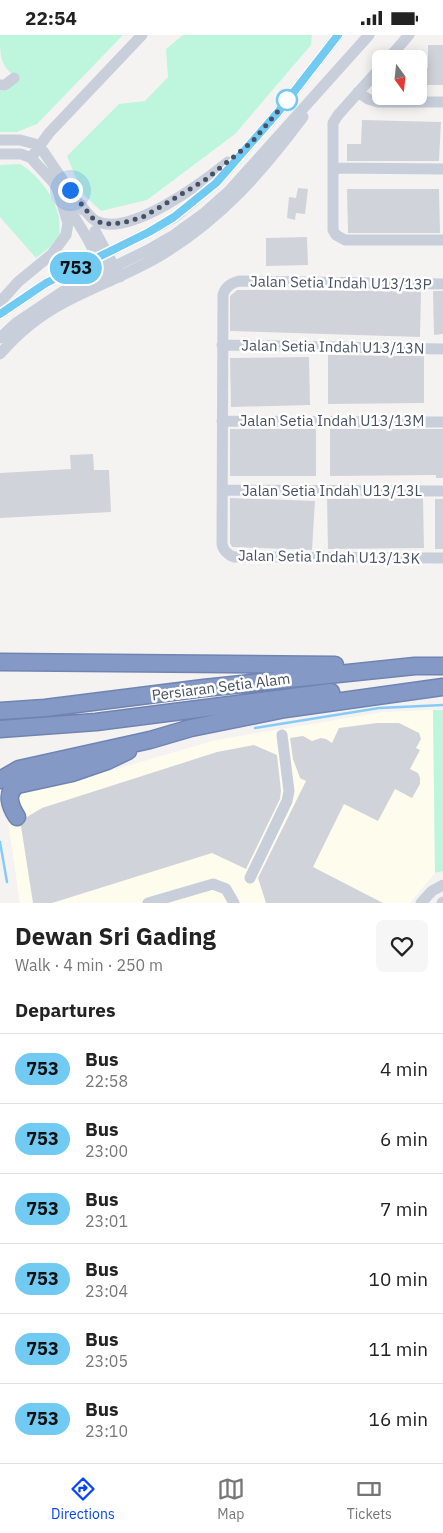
<!DOCTYPE html>
<html lang="en">
<head>
<meta charset="utf-8">
<style>
	:root { --surface:#fff; --page:#f6f6f6; --text:#222; --muted:#767676; --line:#e0e0e0; --accent:#0645fb }
	body { margin:0; font-family:"IBM Plex Sans",sans-serif; background:var(--page); color:var(--text); height:100vh; display:flex; flex-direction:column; font-size:19px; white-space:nowrap }
	* { box-sizing:border-box; margin:0 }
	p { font-size:16px; color:var(--muted) }
	.icon { flex:none; width:28px; height:28px; fill:none; stroke:currentColor; stroke-width:2; stroke-linecap:round; stroke-linejoin:round }
	.map { position:relative; height:868px; overflow:hidden }
	.side { display:flex; flex-direction:column; background:var(--surface); flex:1 }
	.side>* { flex:none }
	.badge { padding:0 10px; border-radius:16px; font-size:18px; line-height:32px }
	.needle { width:32px; rotate:165deg }
	.controls { position:absolute; left:372px; top:15px; display:grid; gap:10px }
	.controls a { display:grid; place-items:center; width:55px; height:55px; border-radius:8px; background:var(--surface); box-shadow:0 2px 12px #0003; font-size:25px }
	.you { position:absolute; width:25px; height:25px; margin:-12px; border:4px solid #fff; border-radius:50%; background:#1a73e8; box-shadow:0 0 0 8px #1a73e833 }
	.map>.badge { position:absolute; translate:-50% -50%; box-shadow:0 0 0 2px #fff }
	h2 { padding:0 15px; font-size:19px; line-height:45px }
	.round { display:grid; place-items:center; flex:none; width:52px; height:52px; border-radius:8px; background:var(--page) }
	.head { display:flex; align-items:center; justify-content:space-between; height:85px; padding:0 15px }
	h1 { font-size:24px; font-weight:800; line-height:38px }
	ul { padding:0; list-style:none }
	li { display:flex; align-items:center; gap:15px; height:70px; padding:0 15px; border-top:1px solid var(--line) }
	li div { flex:1 }
	li b { display:block; font-size:19px }
	li em { font-style:normal }
	li .badge { min-width:55px; font-weight:700; text-align:center }
	.status { display:flex; justify-content:space-between; align-items:center; height:35px; padding:0 25px; background:var(--surface); direction:ltr }
	.status svg { height:14px; fill:currentColor }
	.dock { display:flex; justify-content:space-around; align-items:center; height:70px; border-top:1px solid var(--line); background:var(--surface); font-size:14px; color:var(--muted) }
	.dock a { display:grid; justify-items:center; gap:2px }
	.dock .on { color:var(--accent) }
	.map>svg:first-child { display:block }
	.commercial { fill:#fefced }
	.green { fill:#bef5dd }
	.lines { fill:none; stroke-linecap:round; stroke-linejoin:round }
	.stream { stroke:#86cbf7; stroke-width:2.5 }
	.building { fill:#d1d3da }
	.highway-casing { stroke:#7084b2; stroke-width:19 }
	.minor { stroke:#c8cfdb; stroke-width:11 }
	.highway { stroke:#8599c6; stroke-width:16 }
	.minor-bridge { stroke:#c8cfdb; stroke-width:11 }
	.line-casing { stroke:#fff; stroke-width:11 }
	.line { stroke:#71caf2; stroke-width:8 }
	.walk { stroke:#485163; stroke-width:5; stroke-dasharray:0 9 }
	.stop-dot { fill:#fff; stroke:#71caf2; stroke-width:2.5 }
	.labels { text-anchor:middle; stroke-width:5; stroke-linejoin:round; paint-order:stroke }
	.street-label { font-size:15px; fill:#485163; stroke:#fff }
</style>
</head>
<body>
<div class="status"><b>22:54</b><svg viewBox="0 0 49 12"><path d="M0 12V9h3v3zM5 12V6h3v6zM10 12V3h3v9zM15 12V0h3v12zM26 1h20v11H26zM47 4h2v5h-2z"/></svg></div>
<div class="map">
<svg width="443" height="868" viewBox="0 0 443 868">
	<rect width="100%" height="100%" fill="#f5f3f2"/>
	<path class="commercial" d="M 433,675 L 435,838 L 410,868 L 20,868 L 6,772 L 17,755 L 110,736 L 216,705 L 383,677 Z"/>
	<path class="green" d="M 0,0 L 123,0 L 37,89 L 17,97 L 0,97 L 0,56 L 8,55 L 18,44 C 0,31 0,22 0,0 Z
		M 183,0 L 312,0 L 311,10 L 235,99 L 147,165 L 101,176 L 82,158 L 67,121 L 119,69 L 145,66 L 168,42 L 166,14 Z
		M 20,129 C 36,138 54,160 58,179 C 60,185 59,192 60,199 L 50,212 L 36,223 L 0,182 L 0,130 Z
		M 433,675 L 443,675 L 443,836 L 435,838 Z"/>
	<g class="lines">
		<path class="stream" d="M 255,693 L 379,673 L 443,670
			M 0,807 L 7,847"/>
	</g>
	<path class="building" d="M 428,10 L 443,10 L 443,50 L 419,50 L 419,33 L 428,33 Z
		M 362,85 L 441,87 L 439,126 L 347,126 L 347,109 L 361,109 Z
		M 298,153 L 308,154 L 305,179 L 296,178 L 295,185 L 287,183 L 289,162 L 296,163 Z
		M 347,154 L 439,154 L 440,198 L 348,198 Z
		M 307,202 L 308,230 L 266,231 L 266,203 Z
		M 237,255 L 421,256 L 420,302 L 230,296 L 230,261 Z
		M 433,256 L 443,256 L 443,299 L 434,300 Z
		M 328,320 L 424,321 L 424,368 L 328,369 Z
		M 309,322 L 310,370 L 231,372 L 230,323 Z
		M 230,394 L 316,394 L 316,441 L 230,441 Z
		M 330,394 L 443,394 L 443,443 L 436,443 L 436,440 L 330,441 Z
		M 93,419 L 94,435 L 109,435 L 111,477 L 0,483 L 0,438 L 71,434 L 70,420 Z
		M 230,463 L 315,466 L 312,515 L 232,512 L 230,508 Z
		M 423,463 L 424,513 L 328,514 L 327,464 Z
		M 435,464 L 443,464 L 443,514 L 435,514 Z
		M 377,688 L 399,688 L 419,698 L 421,704 L 416,713 L 420,715 L 410,734 L 418,738 L 420,743 L 420,749 L 412,763 L 395,754 L 378,786 L 344,769 L 313,832 L 383,868 L 266,868 L 258,843 L 306,746 L 300,743 L 293,724 L 290,703 L 303,701 L 312,706 L 321,703 L 326,704 L 332,708 L 339,693 Z
		M 254,710 L 277,720 L 281,756 L 280,764 L 246,834 L 212,818 L 52,868 L 33,868 L 21,791 L 25,787 L 27,782 L 42,773 L 217,717 Z"/>
	<g class="lines">
		<defs>
			<path id="highway" d="M 0,627 L 335,630
				M 0,676 L 45,673 L 204,653 L 415,631 L 443,631
				M 0,694 L 96,687 L 331,657
				M 0,745 L 19,734 L 150,705 L 191,693 L 285,674 L 443,652
				M 17,782 C 10,771 5,758 17,750 L 72,738 L 107,726 L 128,716"/>
		</defs>
		<use href="#highway" class="highway-casing"/>
		<path class="minor" d="M 388,24 L 409,0
			M 381,32 L 338,80 L 333,88 L 333,195 L 336,200 L 345,205 L 443,205
			M 0,50 L 5,50 L 14,43
			M 358,57 L 368,64 L 378,67 L 443,67
			M 0,105 L 20,105 L 39,110 L 83,175
			M 0,119 L 21,119 L 31,123 L 53,147 L 86,201
			M 31,123 L 49,98 L 142,0
			M 333,133 L 443,134
			M 80,169 C 84,174 90,183 96,186 C 129,203 203,147 228,127
			M 443,249 L 239,246 C 231,248 225,252 223,260 L 222,509 C 223,515 228,520 234,522 L 443,523
			M 0,267 L 18,247 L 52,219 L 66,200 L 68,188 L 58,156
			M 0,279 L 46,248 L 149,197 L 175,182 L 216,148 L 279,76 L 338,0
			M 0,303 L 16,288 L 62,257 L 148,215 L 174,200 L 203,179 L 230,155 L 369,0
			M 222,310 L 443,314
			M 0,319 C 18,298 40,280 65,267 C 97,250 132,238 163,219 C 222,183 262,137 303,82
			M 222,386 L 443,387
			M 222,455 L 443,456
			M 250,843 L 287,766 L 289,756 L 282,700
			M 148,868 L 213,849 L 226,854 L 234,868
			M 421,868 L 432,856 L 443,850
			M 442,868 L 443,867"/>
		<use href="#highway" class="highway"/>
		<path class="minor-bridge" d="M 95,196 L 120,242
			M 86,201 L 110,246"/>
	</g>
	<g class="lines">
		<defs>
			<path id="line" d="M 0,279 L 46,248 L 149,197 L 174,182 L 216,148 L 279,76 L 338,0"/>
		</defs>
		<use href="#line" class="line-casing"/>
		<use href="#line" class="line"/>
		<path class="walk" d="M 70,155 L 95,186 L 106,189 L 123,188 L 145,181 L 205,145 L 252,107 L 290,62 L 287,65"/>
	</g>
	<circle class="stop-dot" cx="287" cy="65" r="10"/>
	<g class="labels">
		<g class="street-label">
			<text transform="translate(341 248) rotate(1)" y="5">Jalan Setia Indah U13/13P</text>
			<text transform="translate(333 312) rotate(1)" y="5">Jalan Setia Indah U13/13N</text>
			<text x="332" y="391">Jalan Setia Indah U13/13M</text>
			<text x="332" y="461">Jalan Setia Indah U13/13L</text>
			<text transform="translate(329 522) rotate(1)" y="5">Jalan Setia Indah U13/13K</text>
			<text transform="translate(221 652) rotate(-7)" y="5">Persiaran Setia Alam</text>
		</g>
	</g>
</svg>
<div class="controls">
<a><svg class="needle" viewBox="-14 -14 28 28"><path d="M0-13l5 13h-10z" fill="#e53935"/><path d="M0 13l5-13h-10z" fill="#767676"/></svg></a>
</div>
<div class="you" style="left:70px;top:155px"></div>
<b class="badge" style="left:76px;top:233px;background:#71caf2;color:#111">753</b>
</div>
<section class="side">
<div class="head"><div><h1>Dewan Sri Gading</h1><p>Walk · 4 min · 250 m</p></div><a class="round"><svg class="icon" aria-label="heart" viewBox="0 0 24 24"><path d="M12 20l-8-8c-3-5 5-10 8-4 3-6 11-1 8 4z"/></svg></a></div>
<h2>Departures</h2>
<ul>
<li><span class="badge" style="background:#71caf2;color:#111">753</span><div><b>Bus</b><p>22:58</p></div><em>4 min</em></li>
<li><span class="badge" style="background:#71caf2;color:#111">753</span><div><b>Bus</b><p>23:00</p></div><em>6 min</em></li>
<li><span class="badge" style="background:#71caf2;color:#111">753</span><div><b>Bus</b><p>23:01</p></div><em>7 min</em></li>
<li><span class="badge" style="background:#71caf2;color:#111">753</span><div><b>Bus</b><p>23:04</p></div><em>10 min</em></li>
<li><span class="badge" style="background:#71caf2;color:#111">753</span><div><b>Bus</b><p>23:05</p></div><em>11 min</em></li>
<li><span class="badge" style="background:#71caf2;color:#111">753</span><div><b>Bus</b><p>23:10</p></div><em>16 min</em></li>
</ul>
</section>
<nav class="dock">
<a class="on"><svg class="icon" aria-label="directions" viewBox="0 0 24 24"><path d="M12 3l9 9-9 9-9-9zM9 14v-3h6M13 9l2 2-2 2"/></svg>Directions</a>
<a><svg class="icon" aria-label="map" viewBox="0 0 24 24"><path d="M3 6l6-2 6 2 6-2v14l-6 2-6-2-6 2zM9 4v14M15 6v14"/></svg>Map</a>
<a><svg class="icon" aria-label="tickets" viewBox="0 0 24 24"><path d="M3 7h18v10H3zM15 7v10"/></svg>Tickets</a>
</nav>
</body>
</html>
